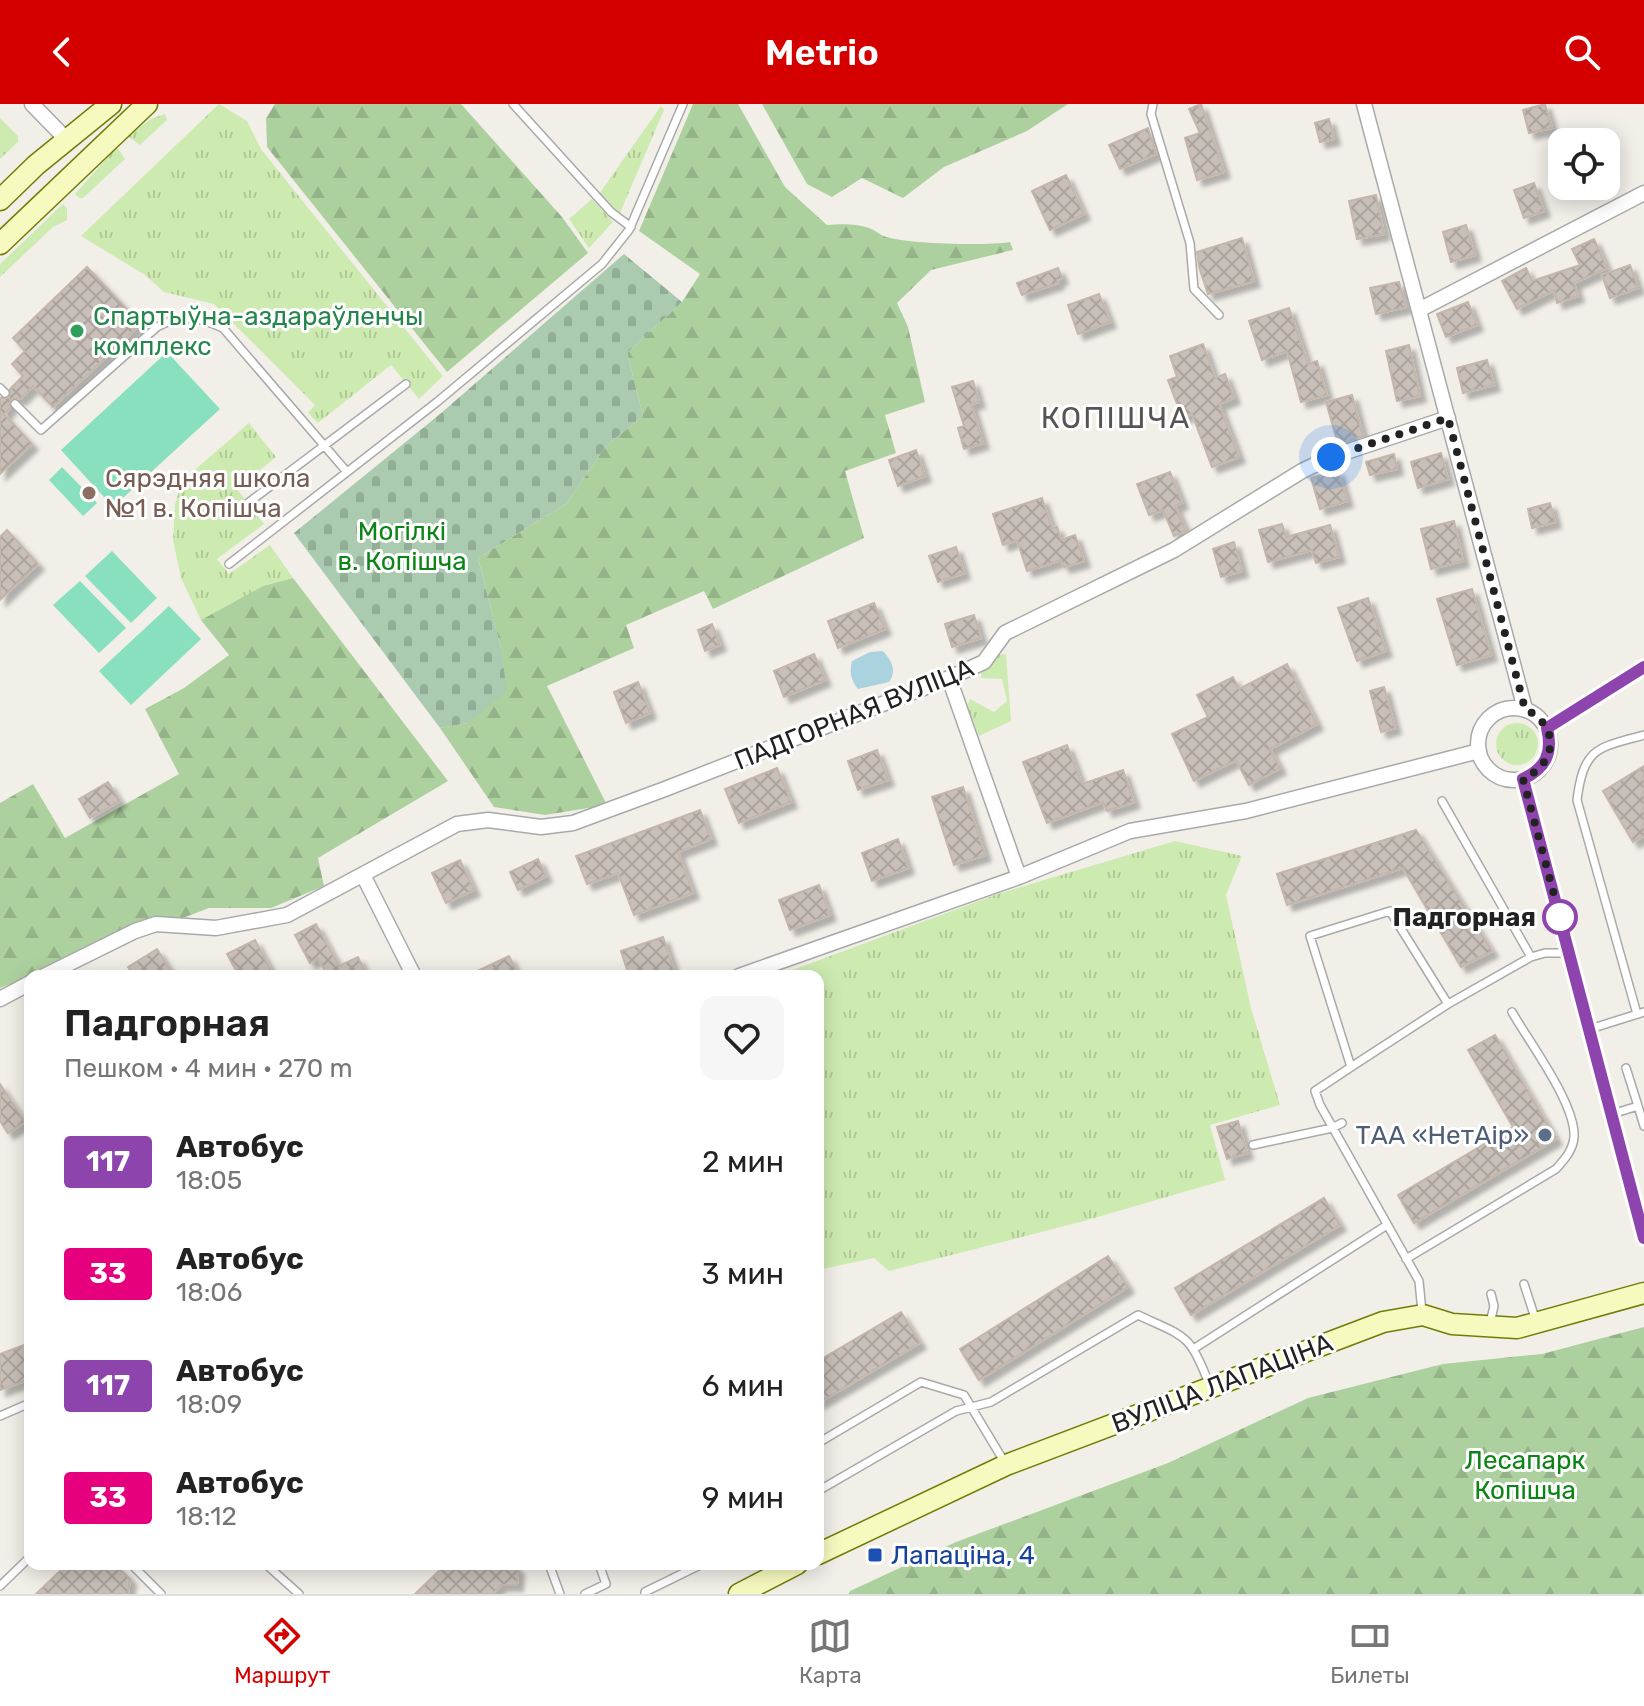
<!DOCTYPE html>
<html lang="ru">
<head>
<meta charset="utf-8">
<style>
	:root { --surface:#fff; --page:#f6f6f6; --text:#222; --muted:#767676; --line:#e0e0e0; --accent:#d40000 }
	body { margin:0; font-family:Rubik,sans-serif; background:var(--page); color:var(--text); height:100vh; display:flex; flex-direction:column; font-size:30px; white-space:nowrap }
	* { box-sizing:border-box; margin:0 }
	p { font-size:26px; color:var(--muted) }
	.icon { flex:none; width:44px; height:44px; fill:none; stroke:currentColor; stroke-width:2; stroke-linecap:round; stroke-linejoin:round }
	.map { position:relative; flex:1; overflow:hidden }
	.drawer { position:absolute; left:24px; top:866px; width:800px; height:600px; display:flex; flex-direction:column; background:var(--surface); border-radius:16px; box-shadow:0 4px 20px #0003 }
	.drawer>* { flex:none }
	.badge { padding:0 16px; border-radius:6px; font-size:28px; line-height:52px }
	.controls { position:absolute; left:1548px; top:24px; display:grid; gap:16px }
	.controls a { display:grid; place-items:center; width:72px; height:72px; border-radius:16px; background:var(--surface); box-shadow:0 4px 20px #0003; font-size:40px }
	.you { position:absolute; width:40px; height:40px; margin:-20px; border:6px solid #fff; border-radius:50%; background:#1a73e8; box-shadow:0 0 0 12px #1a73e833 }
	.map>.badge { position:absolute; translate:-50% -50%; box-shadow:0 0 0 4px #fff }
	.round { display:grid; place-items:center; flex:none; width:84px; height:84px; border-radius:16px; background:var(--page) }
	.head { display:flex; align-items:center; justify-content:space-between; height:136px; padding:0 40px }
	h1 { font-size:38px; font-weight:600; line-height:60px }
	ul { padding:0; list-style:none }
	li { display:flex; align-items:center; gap:24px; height:112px; padding:0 40px }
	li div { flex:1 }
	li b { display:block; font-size:30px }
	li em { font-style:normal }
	li .badge { min-width:88px; font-weight:700; text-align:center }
	header { display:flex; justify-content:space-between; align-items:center; height:104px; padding:0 40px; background:var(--accent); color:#fff; font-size:36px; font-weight:600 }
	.dock { display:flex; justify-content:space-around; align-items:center; height:112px; border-top:2px solid var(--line); background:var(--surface); font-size:22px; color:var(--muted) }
	.dock a { display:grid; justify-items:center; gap:4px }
	.dock .selected { color:var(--accent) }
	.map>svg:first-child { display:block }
	.grass { fill:url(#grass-tufts) }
	.forest { fill:url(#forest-firs) }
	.cemetery { fill:url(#cemetery-stones) }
	.pitch { fill:#88e0be }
	.water { fill:#aad3df }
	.building { fill:url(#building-cross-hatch); stroke:#c4b6ab; stroke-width:2; filter:url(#shadow) }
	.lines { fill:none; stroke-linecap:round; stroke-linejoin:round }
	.lane-casing { stroke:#a9a9a9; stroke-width:10 }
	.street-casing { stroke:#a9a9a9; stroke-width:17 }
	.secondary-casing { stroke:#707d05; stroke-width:23 }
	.lane { stroke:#fff; stroke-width:7 }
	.street { stroke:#fff; stroke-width:14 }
	.secondary { stroke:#f7fabf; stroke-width:20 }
	.line-casing { stroke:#fff; stroke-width:18 }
	.line { stroke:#8e44ad; stroke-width:12 }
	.walk { stroke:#222; stroke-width:8; stroke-dasharray:0 14.4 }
	.leisure-dot { fill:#2e9e5b; stroke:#fff; stroke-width:3 }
	.education-dot { fill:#8d6e63; stroke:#fff; stroke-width:3 }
	.stop-dot { fill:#fff; stroke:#8e44ad; stroke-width:4 }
	.service-dot { fill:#5c6f8a; stroke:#fff; stroke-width:3 }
	.transit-dot { fill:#1a4fb4; stroke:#fff; stroke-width:3 }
	.labels { text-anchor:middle; stroke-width:6; stroke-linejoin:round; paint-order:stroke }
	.leisure-label { font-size:26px; fill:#27864d; stroke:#fff; text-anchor:start }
	.education-label { font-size:26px; fill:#785e54; stroke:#fff; text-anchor:start }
	.park-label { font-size:26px; fill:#0c8416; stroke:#fff }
	.street-label { font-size:26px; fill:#222; stroke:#fff }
	.stop-label { font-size:26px; font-weight:bold; fill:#222; stroke:#fff; text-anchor:end }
	.service-label { font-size:26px; fill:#4e5e75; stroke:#fff; text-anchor:end }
	.transit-label { font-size:26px; fill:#164399; stroke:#fff; text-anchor:start }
	.quarter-label { font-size:30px; letter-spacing:2px; fill:#555; stroke:#fff }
</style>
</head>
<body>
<header><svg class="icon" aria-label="back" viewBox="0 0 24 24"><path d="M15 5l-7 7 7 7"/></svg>Metrio<svg class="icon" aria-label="search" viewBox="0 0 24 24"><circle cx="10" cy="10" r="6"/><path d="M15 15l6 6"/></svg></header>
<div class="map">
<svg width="1644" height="1490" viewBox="0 0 1644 1490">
	<defs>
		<pattern id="grass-tufts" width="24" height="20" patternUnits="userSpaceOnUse" patternTransform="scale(2)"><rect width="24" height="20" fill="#cdebb0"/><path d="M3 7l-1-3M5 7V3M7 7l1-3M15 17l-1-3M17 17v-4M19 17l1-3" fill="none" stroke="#b0c997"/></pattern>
		<pattern id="forest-firs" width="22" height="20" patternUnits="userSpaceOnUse" patternTransform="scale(2)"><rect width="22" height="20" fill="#add19e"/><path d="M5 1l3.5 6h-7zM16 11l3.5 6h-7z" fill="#95b388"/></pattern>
		<pattern id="cemetery-stones" width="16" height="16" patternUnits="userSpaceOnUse" patternTransform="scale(2)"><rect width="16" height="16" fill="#aacbaf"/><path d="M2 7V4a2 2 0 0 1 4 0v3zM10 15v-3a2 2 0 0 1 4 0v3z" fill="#92ae96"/></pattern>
		<pattern id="building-cross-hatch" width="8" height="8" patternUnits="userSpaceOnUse" patternTransform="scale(2)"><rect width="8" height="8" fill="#c7bfb8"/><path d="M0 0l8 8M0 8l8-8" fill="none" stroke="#aba49e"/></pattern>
		<filter id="shadow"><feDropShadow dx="6" dy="6" stdDeviation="2" flood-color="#0004"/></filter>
	</defs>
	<rect width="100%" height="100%" fill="#f2efe9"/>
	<path class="grass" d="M 219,0 L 247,17 L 261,45 L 443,272 L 419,295 L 391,261 L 318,319 L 308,309 L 315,301 L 214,200 L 164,188 L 145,171 L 81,132 Z
		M 661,2 L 664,6 L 620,109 L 599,90 Z
		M 165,10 L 167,16 L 140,41 L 128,32 L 151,15 Z
		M 0,14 L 18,32 L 18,38 L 0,55 Z
		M 117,43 L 125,55 L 83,94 L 79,94 L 75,90 Z
		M 592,95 L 613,118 L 589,144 L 569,115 Z
		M 63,100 L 67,104 L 67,116 L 53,123 L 0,173 L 0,160 Z
		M 249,319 L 276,353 L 237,385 L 264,420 L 217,455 L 229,470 L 270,441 L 293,474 L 263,482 L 201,516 L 181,474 L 173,436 L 175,401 L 182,377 Z
		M 1006,550 L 1011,617 L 979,632 L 967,602 L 970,595 L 994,608 L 1007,597 L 1002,575 L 981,574 L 981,569 L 999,551 Z
		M1496 640a21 21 0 1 1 42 0a21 21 0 1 1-42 0Z
		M 1175,737 L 1242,752 L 1226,791 L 1251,904 L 1280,1001 L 1210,1021 L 1225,1076 L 1084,1117 L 889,1167 L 874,1154 L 818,1166 L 818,872 L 776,872 L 998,790 Z"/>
	<path class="forest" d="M 275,0 L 461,0 L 562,113 L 588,149 L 447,268 L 267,43 L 266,14 Z
		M 693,0 L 738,0 L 785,83 L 827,121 C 842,120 854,119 869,124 C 875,126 880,131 886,133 C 910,140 985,142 1010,138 L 1013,146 L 931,166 L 897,199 L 908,223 L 925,298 L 885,311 L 896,349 L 845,367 L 864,434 L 713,505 L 704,487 L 626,521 L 634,544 L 547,582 L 607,701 L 545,711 L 494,703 L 440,624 L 468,619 L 501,545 L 478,454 L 566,400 L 606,342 L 643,312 L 627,249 L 682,198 L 700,170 L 639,127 Z
		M 762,0 L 1068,0 L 1027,27 L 944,63 L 903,94 L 862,74 L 832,93 L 807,80 Z
		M 293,474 L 448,677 L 318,754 L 324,782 L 271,804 L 209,804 L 0,884 L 0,699 L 33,680 L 65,734 L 179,670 L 145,605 L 184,584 L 229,551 L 201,516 L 263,482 Z
		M 1644,1223 L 1644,1490 L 849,1490 L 850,1487 L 956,1438 L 1168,1359 L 1308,1294 L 1443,1260 L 1542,1250 Z"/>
	<path class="cemetery" d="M 624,150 L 682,198 L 627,249 L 643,312 L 606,342 L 566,400 L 478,454 L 501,545 L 507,587 L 468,619 L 440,624 L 294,429 L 440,310 Z"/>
	<path class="pitch" d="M 167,248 L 220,305 L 113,403 L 61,346 Z
		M 62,363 L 97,399 L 83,412 L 49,376 Z
		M 112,447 L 157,494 L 131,519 L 85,472 Z
		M 80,477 L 126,524 L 99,549 L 53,501 Z
		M 169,502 L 201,535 L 131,601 L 99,567 Z"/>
	<path class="water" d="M 883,547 C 892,557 897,567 889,578 L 858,585 C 851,576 849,568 852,557 L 870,548 Z"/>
	<path class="building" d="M 1201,0 L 1224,68 L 1197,76 L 1185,34 L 1200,29 L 1189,5 Z
		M 1545,0 L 1552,24 L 1529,29 L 1523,6 Z
		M 1329,15 L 1334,35 L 1320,38 L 1315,19 Z
		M 1148,24 L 1156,50 L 1120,65 L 1109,41 Z
		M 1066,71 L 1084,110 L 1050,126 L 1032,87 Z
		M 1534,79 L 1544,107 L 1524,114 L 1514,86 Z
		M 1376,91 L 1384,130 L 1357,135 L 1349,97 Z
		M 1466,121 L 1475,151 L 1451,158 L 1443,128 Z
		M 1242,134 L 1254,177 L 1208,190 L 1199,163 L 1197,148 Z
		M 1594,135 L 1607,164 L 1574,179 L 1578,192 L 1557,199 L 1554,186 L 1517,205 L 1502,177 L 1526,164 L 1532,177 L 1580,161 L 1572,145 Z
		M 1630,161 L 1638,184 L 1610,194 L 1602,171 Z
		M 87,163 L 141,220 L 53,303 L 33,282 L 20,295 L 14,294 L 10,296 L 10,304 L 4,310 L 32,340 L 0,370 L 0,294 L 9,294 L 10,285 L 23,272 L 12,260 L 25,247 L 13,234 Z
		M 1058,164 L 1062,174 L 1057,176 L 1058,179 L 1022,191 L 1017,179 Z
		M 1399,178 L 1406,203 L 1376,210 L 1370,184 Z
		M 1099,190 L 1110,218 L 1078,230 L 1068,201 Z
		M 1468,198 L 1477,221 L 1446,233 L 1437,210 Z
		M 1289,204 L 1308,260 L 1317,257 L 1327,291 L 1301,298 L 1287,247 L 1262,256 L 1249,217 Z
		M 1203,240 L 1215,274 L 1225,270 L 1234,294 L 1219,300 L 1239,353 L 1212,363 L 1192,310 L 1182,313 L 1168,276 L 1177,273 L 1170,252 Z
		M 1409,241 L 1420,292 L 1397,297 L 1386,247 Z
		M 1487,256 L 1494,281 L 1463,289 L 1457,264 Z
		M 973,277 L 979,298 L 971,300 L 983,339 L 964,345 L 958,324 L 964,322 L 952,283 Z
		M 1352,291 L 1363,332 L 1338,340 L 1326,298 Z
		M 916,346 L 925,372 L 898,382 L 889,356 Z
		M 1441,349 L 1448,375 L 1418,384 L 1411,358 Z
		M 1394,350 L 1397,365 L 1370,371 L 1366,358 Z
		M 1338,366 L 1347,397 L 1320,405 L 1311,374 Z
		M 1170,368 L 1182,399 L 1175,402 L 1186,427 L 1174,432 L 1163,406 L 1149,411 L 1137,380 Z
		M 1042,394 L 1052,424 L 1057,423 L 1061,436 L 1075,431 L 1084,457 L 1064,463 L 1061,456 L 1027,467 L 1017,436 L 1003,441 L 993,410 Z
		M 1550,399 L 1555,418 L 1532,424 L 1528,405 Z
		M 1454,417 L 1463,457 L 1431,465 L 1421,425 Z
		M 1282,420 L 1286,433 L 1330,421 L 1339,453 L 1316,459 L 1312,446 L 1268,458 L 1259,426 Z
		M 7,426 L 38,460 L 0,496 L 0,433 Z
		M 1234,438 L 1242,467 L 1221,473 L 1213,445 Z
		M 956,443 L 964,469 L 938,478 L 929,452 Z
		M 1472,485 L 1491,551 L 1457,561 L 1437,495 Z
		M 1368,494 L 1386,547 L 1357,557 L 1338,504 Z
		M 874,499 L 885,525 L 838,544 L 828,517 Z
		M 974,511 L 981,534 L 952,543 L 945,520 Z
		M 712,520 L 720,541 L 705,547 L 698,526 Z
		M 814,550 L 825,576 L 784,593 L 774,567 Z
		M 1287,560 L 1317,620 L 1270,645 L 1280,664 L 1249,681 L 1236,656 L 1194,677 L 1172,630 L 1208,613 L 1197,591 L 1233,573 L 1239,585 Z
		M 638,578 L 650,609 L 626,619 L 614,588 Z
		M 1384,583 L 1395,624 L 1381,628 L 1370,587 Z
		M 1067,641 L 1082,680 L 1123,666 L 1134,698 L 1107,707 L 1103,698 L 1047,719 L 1023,658 Z
		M 877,646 L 888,676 L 858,686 L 848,657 Z
		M 1644,662 L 1644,732 L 1633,738 L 1603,687 Z
		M 777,664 L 791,698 L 739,719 L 725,685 Z
		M 108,678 L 120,697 L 90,714 L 79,695 Z
		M 963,683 L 985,751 L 954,761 L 932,693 Z
		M 700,706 L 711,735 L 678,748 L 693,789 L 634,811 L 618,769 L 587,780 L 576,752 Z
		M 1416,726 L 1492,847 L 1461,863 L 1403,764 L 1287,801 L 1277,770 Z
		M 898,735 L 908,764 L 872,777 L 862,749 Z
		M 538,755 L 546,772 L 518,786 L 510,768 Z
		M 460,756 L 474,786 L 446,799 L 432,769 Z
		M 819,781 L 830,811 L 790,826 L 779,796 Z
		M 316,820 L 339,862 L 358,853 L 367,872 L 319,872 L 326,869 L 318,854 L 310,859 L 295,831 Z
		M 663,833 L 676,872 L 629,872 L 621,847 Z
		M 255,836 L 272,868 L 265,872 L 239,872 L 227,850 Z
		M 157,845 L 174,872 L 134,872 L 128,863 Z
		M 509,852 L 519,872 L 467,872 Z
		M 1495,931 L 1556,1035 L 1414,1119 L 1398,1091 L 1513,1023 L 1468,946 Z
		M 0,980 L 25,1018 L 8,1029 L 0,1017 Z
		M 1238,1017 L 1247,1049 L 1227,1055 L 1217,1023 Z
		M 1324,1094 L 1340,1121 L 1191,1211 L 1175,1184 Z
		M 1108,1152 L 1128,1183 L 979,1276 L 960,1245 Z
		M 901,1208 L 920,1239 L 818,1299 L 818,1257 Z
		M 30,1239 L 30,1275 L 0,1286 L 0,1250 Z
		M 67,1460 L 114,1460 L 130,1475 L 128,1490 L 36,1490 Z
		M 446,1460 L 513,1460 L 518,1465 L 517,1481 L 501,1481 L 492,1490 L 415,1490 Z"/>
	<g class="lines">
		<defs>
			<path id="lane" d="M 513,0 L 611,108 L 631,123
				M 1153,0 L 1151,10 L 1190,139 L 1194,185 L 1219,211
				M 0,284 L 5,289
				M 15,300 L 41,326 L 157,223 C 180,210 199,213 223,224 L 347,368
				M 248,399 L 406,280
				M 229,460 L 437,298 L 602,160 L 629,126 L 683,0
				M 1442,697 L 1531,853
				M 1448,900 L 1351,963 L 1310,832 L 1390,807 L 1448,900 L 1531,853 L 1545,849 L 1569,849
				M 1637,910 L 1577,696 C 1584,643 1597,644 1644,631
				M 1590,925 L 1644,908
				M 1351,963 L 1315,987 L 1320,1001 L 1419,1177 L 1422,1208
				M 1626,964 L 1638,1002
				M 1612,1010 L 1638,1002 L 1644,1022
				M 1253,1041 L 1332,1024 L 1342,1019
				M 1406,1155 L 1556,1065 C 1565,1055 1573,1046 1574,1033 C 1576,1000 1529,938 1512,908
				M 1524,1180 L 1536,1217
				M 1490,1219 L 1494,1202 L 1491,1190
				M 1195,1244 L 1387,1121
				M 0,1312 L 30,1299
				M 818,1339 L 921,1278 L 964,1291 L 1005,1359
				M 818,1387 L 956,1307 L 991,1298 L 1138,1211 C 1185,1233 1190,1229 1209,1280
				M 131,1460 L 161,1490
				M 549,1460 L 560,1490
				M 269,1463 L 299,1490
				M 0,1482 L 30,1453
				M 585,1490 L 606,1480 L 599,1460
				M 645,1490 L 645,1488 L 702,1460"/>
			<path id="street" d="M 32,0 L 67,36
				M 1364,0 L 1525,605
				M 1419,206 L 1644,89
				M 949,574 L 1019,773
				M1478 640a36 36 0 1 1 72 0a36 36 0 1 1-72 0Z
				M 1547,624 L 1644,563
				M 1523,675 L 1644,1134
				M 363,771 L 414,872
				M 44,872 L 135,827 L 156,820 L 216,824 L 287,811 L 457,720 L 488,716 L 541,723 L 573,719 L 665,685 L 949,574 L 984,558 L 1005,529 L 1174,446 L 1302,367 L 1331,353 L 1448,314
				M 739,872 L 1019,773 L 1130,727 L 1246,707 L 1479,647
				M 0,895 L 30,879"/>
			<path id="secondary" d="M 0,96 L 36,61 L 111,0
				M 0,140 L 147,0
				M 818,1450 L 1006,1361 L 1383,1218 L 1423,1211 L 1452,1220 L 1517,1224 L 1644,1189
				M 739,1490 L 797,1460"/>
		</defs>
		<use href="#lane" class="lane-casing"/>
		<use href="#street" class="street-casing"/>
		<use href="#secondary" class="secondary-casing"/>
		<use href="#lane" class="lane"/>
		<use href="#street" class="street"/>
		<use href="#secondary" class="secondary"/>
	</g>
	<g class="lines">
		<defs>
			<path id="line" d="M 1644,563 L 1547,624 C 1553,649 1546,664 1523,675 L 1644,1134"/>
		</defs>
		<use href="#line" class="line-casing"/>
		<use href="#line" class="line"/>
		<path class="walk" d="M 1331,353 L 1448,314 L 1525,605 C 1561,623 1557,659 1523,675 L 1560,813"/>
	</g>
	<circle class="leisure-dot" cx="77" cy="227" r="8"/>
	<circle class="education-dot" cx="89" cy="389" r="8"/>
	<circle class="stop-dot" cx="1560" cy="813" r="16"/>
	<circle class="service-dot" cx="1545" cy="1031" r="8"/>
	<rect class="transit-dot" x="867" y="1443" width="16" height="16" rx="4"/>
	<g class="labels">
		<g class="leisure-label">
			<text x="93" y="221">Спартыўна-аздараўленчы<tspan x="93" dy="30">комплекс</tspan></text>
		</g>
		<g class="education-label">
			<text x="105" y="383">Сярэдняя школа<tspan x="105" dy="30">№1 в. Копішча</tspan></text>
		</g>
		<g class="park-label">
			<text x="402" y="436">Могілкі<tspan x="402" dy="30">в. Копішча</tspan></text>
			<text x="1525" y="1365">Лесапарк<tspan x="1525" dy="30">Копішча</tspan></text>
		</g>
		<g class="street-label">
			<text transform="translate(854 610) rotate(-22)" y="9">ПАДГОРНАЯ ВУЛІЦА</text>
			<text transform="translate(1222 1279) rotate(-21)" y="9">ВУЛІЦА ЛАПАЦІНА</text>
		</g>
		<g class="stop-label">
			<text x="1536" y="822">Падгорная</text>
		</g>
		<g class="service-label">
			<text x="1529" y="1040">ТАА «НетАір»</text>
		</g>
		<g class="transit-label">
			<text x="891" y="1460">Лапаціна, 4</text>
		</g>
		<g class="quarter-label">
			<text x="1116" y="324">КОПІШЧА</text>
		</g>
	</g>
</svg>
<div class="controls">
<a><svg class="icon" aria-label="locate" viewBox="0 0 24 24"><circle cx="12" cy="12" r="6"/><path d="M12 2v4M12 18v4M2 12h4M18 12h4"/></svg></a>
</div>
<div class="you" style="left:1331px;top:353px"></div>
<section class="drawer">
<div class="head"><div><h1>Падгорная</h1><p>Пешком · 4 мин · 270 m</p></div><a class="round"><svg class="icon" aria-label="heart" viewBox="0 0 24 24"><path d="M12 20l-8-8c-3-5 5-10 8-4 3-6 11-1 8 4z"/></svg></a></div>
<ul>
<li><span class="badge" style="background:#8e44ad;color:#fff">117</span><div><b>Автобус</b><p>18:05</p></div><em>2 мин</em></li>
<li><span class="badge" style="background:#e6007e;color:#fff">33</span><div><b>Автобус</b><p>18:06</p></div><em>3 мин</em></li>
<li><span class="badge" style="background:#8e44ad;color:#fff">117</span><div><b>Автобус</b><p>18:09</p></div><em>6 мин</em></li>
<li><span class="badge" style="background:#e6007e;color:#fff">33</span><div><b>Автобус</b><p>18:12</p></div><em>9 мин</em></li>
</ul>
</section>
</div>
<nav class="dock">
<a class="selected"><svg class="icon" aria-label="directions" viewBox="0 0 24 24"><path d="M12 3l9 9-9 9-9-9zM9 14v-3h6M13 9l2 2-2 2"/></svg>Маршрут</a>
<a><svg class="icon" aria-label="map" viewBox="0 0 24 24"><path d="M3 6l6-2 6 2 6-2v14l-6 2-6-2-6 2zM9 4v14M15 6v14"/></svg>Карта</a>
<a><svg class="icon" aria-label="tickets" viewBox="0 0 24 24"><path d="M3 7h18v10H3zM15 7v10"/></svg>Билеты</a>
</nav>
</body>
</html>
